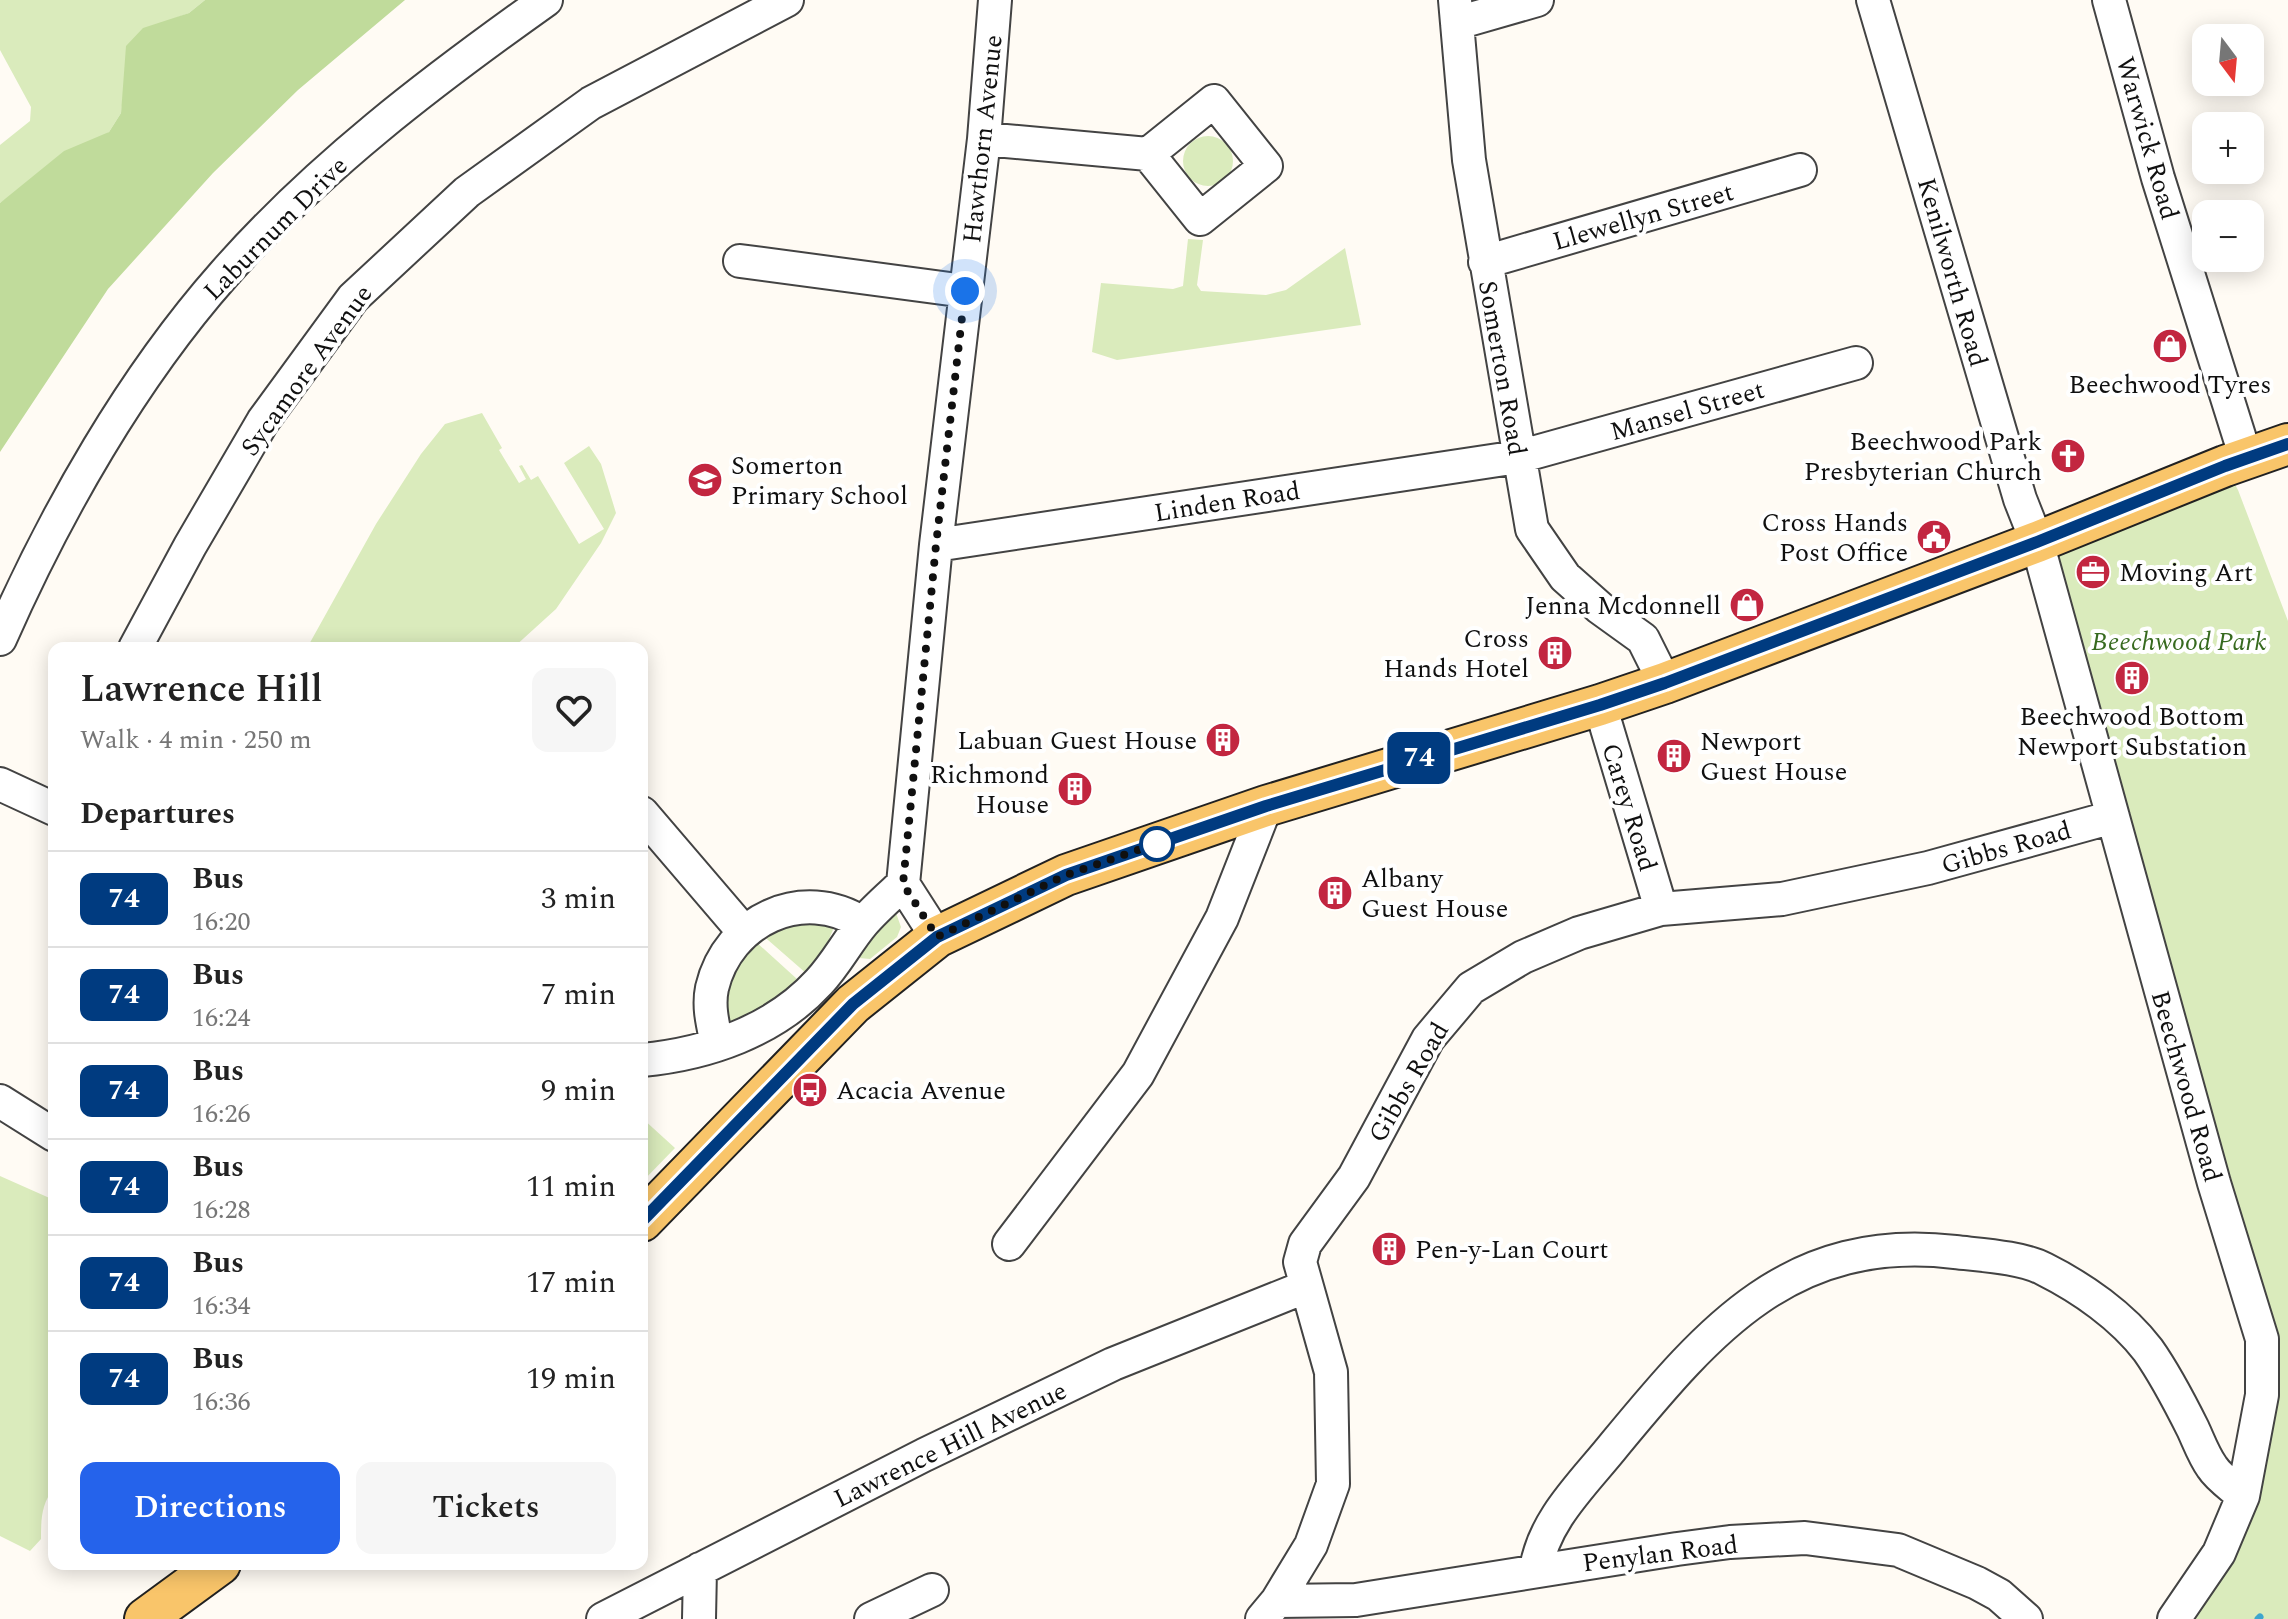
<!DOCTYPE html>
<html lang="en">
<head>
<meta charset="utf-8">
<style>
	:root { --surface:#fff; --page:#f6f6f6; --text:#222; --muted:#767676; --line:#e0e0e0; --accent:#2563eb }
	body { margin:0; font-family:Spectral,serif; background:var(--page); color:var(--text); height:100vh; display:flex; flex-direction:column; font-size:30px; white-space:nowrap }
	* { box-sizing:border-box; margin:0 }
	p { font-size:26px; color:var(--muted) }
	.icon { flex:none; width:44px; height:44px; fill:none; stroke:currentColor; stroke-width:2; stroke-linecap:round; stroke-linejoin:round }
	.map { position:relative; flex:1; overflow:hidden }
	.side { position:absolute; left:48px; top:642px; width:600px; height:928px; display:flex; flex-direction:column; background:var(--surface); border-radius:16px; box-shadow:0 4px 20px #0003 }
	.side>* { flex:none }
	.badge { padding:0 16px; border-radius:12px; font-size:28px; line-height:52px }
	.needle { width:52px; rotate:164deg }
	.fabs { position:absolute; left:2192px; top:24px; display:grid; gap:16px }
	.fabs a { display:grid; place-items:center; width:72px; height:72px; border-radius:16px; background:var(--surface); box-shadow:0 4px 20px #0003; font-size:40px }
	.you { position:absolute; width:40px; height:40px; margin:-20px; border:6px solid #fff; border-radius:50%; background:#1a73e8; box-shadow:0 0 0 12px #1a73e833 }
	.map>.badge { position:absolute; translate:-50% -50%; box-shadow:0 0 0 4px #fff }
	h2 { padding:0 32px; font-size:30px; line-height:72px }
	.round { display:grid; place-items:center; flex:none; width:84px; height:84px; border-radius:16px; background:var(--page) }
	.overview { display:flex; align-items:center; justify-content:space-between; height:136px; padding:0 32px }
	h1 { font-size:38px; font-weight:600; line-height:60px }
	.cta { display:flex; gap:16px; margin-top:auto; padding:16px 32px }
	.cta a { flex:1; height:92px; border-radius:16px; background:var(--accent); color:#fff; font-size:32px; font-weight:600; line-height:92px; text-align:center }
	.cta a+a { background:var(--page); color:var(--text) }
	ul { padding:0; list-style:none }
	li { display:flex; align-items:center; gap:24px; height:96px; padding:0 32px; border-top:2px solid var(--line) }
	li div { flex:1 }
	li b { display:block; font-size:30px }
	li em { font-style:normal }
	li .badge { min-width:88px; font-weight:700; text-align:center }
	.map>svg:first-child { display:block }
	.green { fill:#daebbc }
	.forest { fill:#c0db9b }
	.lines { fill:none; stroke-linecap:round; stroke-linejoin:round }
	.stream { stroke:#3ea6ce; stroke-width:7 }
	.minor-casing { stroke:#434343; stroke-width:36 }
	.major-casing { stroke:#212121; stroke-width:44 }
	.minor { stroke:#fff; stroke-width:32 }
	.major { stroke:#f9c56a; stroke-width:40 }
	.line-casing { stroke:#fff; stroke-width:18 }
	.line { stroke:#003b80; stroke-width:12 }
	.walk { stroke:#101010; stroke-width:8; stroke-dasharray:0 14.4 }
	.stop-dot { fill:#fff; stroke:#003b80; stroke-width:4 }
	.labels { text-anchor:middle; stroke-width:8; stroke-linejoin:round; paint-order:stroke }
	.street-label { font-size:26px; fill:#101010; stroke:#fff }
	.poi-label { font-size:26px; fill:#101010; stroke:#fff; text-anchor:end }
	.park-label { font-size:26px; font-style:italic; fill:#376a1f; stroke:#fff }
</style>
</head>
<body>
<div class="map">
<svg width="2288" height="1619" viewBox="0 0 2288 1619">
	<rect width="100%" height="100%" fill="#fffbf4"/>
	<path class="green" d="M 0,0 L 205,0 L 189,13 L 170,20 L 125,82 L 121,113 L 109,132 L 0,203 L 0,145 L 30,121 L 31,107 L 0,50 Z
		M1183 161a25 25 0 1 1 50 0a25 25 0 1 1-50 0Z
		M 1188,239 L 1203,240 L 1197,285 L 1201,291 L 1266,295 L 1286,290 L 1345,248 L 1361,325 L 1117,360 L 1092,352 L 1101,283 L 1173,289 L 1183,286 Z
		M 482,413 L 502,448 L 499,450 L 519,483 L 526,479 L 519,466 L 522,465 L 531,480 L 538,476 L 579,544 L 604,529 L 564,463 L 589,446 L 601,464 L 616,513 L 601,543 L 556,609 L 513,648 L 307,648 L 376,524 L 421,454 L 445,424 Z
		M 2225,466 L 2238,490 L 2288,621 L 2288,1619 L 2174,1619 L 2219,1553 L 2262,1395 L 2037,542 Z
		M 891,908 L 896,913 L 901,927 L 897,937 L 870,959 L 859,958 L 861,939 Z
		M 784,920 L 837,920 L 827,944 L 807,974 L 759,932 Z
		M 755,941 L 797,979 L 779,999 L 729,1027 C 717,991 733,969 755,941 Z
		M 642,1118 L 675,1148 L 642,1182 Z
		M 0,1176 L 54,1200 L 54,1489 C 41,1503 41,1521 41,1539 L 30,1551 L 0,1536 Z"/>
	<path class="forest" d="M 205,0 L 405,0 L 298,90 L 213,173 L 108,289 L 0,452 L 0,203 L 64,151 L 109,132 L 121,113 L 126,46 L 143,28 L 189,13 Z"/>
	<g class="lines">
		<path class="stream" d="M 2258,1619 L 2260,1617"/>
		<defs>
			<path id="minor" d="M 1455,0 L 1469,160 L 1532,529 L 1565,577 L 1600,608 L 1643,639 L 1665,683
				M 1873,0 L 2020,499 L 2037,542 L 2214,1183 L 2262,1339 L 2262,1395 L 2243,1496 L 2219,1553 L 2174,1619
				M 2109,0 L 2158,178 L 2246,458
				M 1457,23 L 1537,0
				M 984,139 L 1148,154 L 1214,101 L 1266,166 L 1200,219 L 1148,154
				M 740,261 L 965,291
				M 1485,262 L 1800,170
				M 936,545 L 1518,457 L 1856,363
				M 0,639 C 56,512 132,378 224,274 C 317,168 432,81 546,0
				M 135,648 L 190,546 L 263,421 L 353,298 L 467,192 L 591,103 L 787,0
				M 1600,705 L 1661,909
				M 0,784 L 54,809
				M 642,813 L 743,931
				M 937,937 L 903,884 L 936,545 L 984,139 L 995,0
				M 717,1044 C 713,1025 708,1007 712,988 C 728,920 803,885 862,923
				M 642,1060 C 707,1054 774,1031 819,982 C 836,964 847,942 863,923 C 875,909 889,897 903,884
				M 0,1101 L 54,1135
				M 1009,1244 L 1138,1074 L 1222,918 L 1266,806
				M 1536,1570 C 1543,1520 1584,1483 1615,1444 C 1710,1329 1791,1233 1955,1252 C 1980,1255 2021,1257 2044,1269 C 2082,1288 2122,1316 2148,1350 C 2165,1374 2180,1403 2193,1429 C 2199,1442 2204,1456 2212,1467 C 2219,1478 2233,1487 2243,1496
				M 1277,1601 L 1356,1600 L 1677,1549 L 1730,1542 L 1805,1538 L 1898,1550 L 1977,1583 L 1999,1595 L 2026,1619
				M 603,1619 L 924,1455 L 1113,1364 L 1305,1287
				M 699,1619 L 700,1569
				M 871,1619 L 932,1590
				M 1262,1619 L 1277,1601 L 1311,1545 L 1333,1484 L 1331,1372 L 1300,1262 L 1305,1244 L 1354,1177 L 1428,1039 L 1471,988 L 1523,957 L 1579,933 L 1661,909 L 1782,899 L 1928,868 L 2113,817"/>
			<path id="major" d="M 642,1221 L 853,1004 L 937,937 L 1066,875 L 1266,806 L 1600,705 L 1665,683 L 2037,542 L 2225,466 L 2288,444
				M 145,1619 L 220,1564"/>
		</defs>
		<use href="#minor" class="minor-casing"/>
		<use href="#major" class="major-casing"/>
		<use href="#minor" class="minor"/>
		<use href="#major" class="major"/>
	</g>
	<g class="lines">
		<defs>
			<path id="line" d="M 642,1221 L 853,1004 L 937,937 L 1066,875 L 1266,806 L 1600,705 L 1665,683 L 2037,542 L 2225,466 L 2288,444"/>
		</defs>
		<use href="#line" class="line-casing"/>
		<use href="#line" class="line"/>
		<path class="walk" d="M 965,291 L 936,545 L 903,884 L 937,937 L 1066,875 L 1164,841 L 1157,844"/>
	</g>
	<defs>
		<symbol id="shop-disc" viewBox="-11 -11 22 22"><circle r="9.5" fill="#c22640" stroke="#fff"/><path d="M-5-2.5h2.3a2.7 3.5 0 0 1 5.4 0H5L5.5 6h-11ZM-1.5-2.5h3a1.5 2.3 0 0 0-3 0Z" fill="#fff"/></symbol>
		<symbol id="church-disc" viewBox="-11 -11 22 22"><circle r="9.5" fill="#c22640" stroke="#fff"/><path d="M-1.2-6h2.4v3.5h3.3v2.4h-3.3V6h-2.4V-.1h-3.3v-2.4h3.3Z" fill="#fff"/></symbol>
		<symbol id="school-disc" viewBox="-11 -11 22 22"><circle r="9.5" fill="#c22640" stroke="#fff"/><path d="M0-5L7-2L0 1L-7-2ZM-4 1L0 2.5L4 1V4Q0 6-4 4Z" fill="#fff"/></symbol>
		<symbol id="civic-disc" viewBox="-11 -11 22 22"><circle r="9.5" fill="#c22640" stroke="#fff"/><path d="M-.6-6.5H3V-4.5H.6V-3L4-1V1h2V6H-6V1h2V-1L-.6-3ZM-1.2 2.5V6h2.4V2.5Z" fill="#fff"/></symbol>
		<symbol id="office-disc" viewBox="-11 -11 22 22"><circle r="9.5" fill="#c22640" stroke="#fff"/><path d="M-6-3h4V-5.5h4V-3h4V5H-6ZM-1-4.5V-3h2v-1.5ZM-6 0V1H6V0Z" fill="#fff"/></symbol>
		<symbol id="building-disc" viewBox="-11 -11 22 22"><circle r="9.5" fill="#c22640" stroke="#fff"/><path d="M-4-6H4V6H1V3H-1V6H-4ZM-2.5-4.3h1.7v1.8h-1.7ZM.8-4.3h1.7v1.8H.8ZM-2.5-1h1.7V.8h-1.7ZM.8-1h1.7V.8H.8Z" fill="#fff"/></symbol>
		<symbol id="bus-disc" viewBox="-11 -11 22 22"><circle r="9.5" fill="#c22640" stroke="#fff"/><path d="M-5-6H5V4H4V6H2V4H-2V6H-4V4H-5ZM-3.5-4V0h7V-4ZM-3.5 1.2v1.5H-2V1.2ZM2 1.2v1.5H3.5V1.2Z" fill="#fff"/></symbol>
	</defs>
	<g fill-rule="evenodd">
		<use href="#shop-disc" x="2150" y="326" width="40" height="40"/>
		<use href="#church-disc" x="2048" y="436" width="40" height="40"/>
		<use href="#school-disc" x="685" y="460" width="40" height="40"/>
		<use href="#civic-disc" x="1914" y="517" width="40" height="40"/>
		<use href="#office-disc" x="2073" y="552" width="40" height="40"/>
		<use href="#shop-disc" x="1727" y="585" width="40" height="40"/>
		<use href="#building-disc" x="1535" y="633" width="40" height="40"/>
		<use href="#building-disc" x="2112" y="658" width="40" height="40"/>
		<use href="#building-disc" x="1203" y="720" width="40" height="40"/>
		<use href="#building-disc" x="1654" y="736" width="40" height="40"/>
		<use href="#building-disc" x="1055" y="769" width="40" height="40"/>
		<use href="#building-disc" x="1315" y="873" width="40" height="40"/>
		<use href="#bus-disc" x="790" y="1070" width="40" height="40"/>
		<use href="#building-disc" x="1369" y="1229" width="40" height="40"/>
	</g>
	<circle class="stop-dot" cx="1157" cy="844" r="16"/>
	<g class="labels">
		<g class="street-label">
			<text transform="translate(2148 138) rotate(74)" y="9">Warwick Road</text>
			<text transform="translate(982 139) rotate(-84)" y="9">Hawthorn Avenue</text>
			<text transform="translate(1643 216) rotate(-16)" y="9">Llewellyn Street</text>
			<text transform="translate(275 228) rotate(-45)" y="9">Laburnum Drive</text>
			<text transform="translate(1953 272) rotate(74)" y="9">Kenilworth Road</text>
			<text transform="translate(1503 368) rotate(80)" y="9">Somerton Road</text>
			<text transform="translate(306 370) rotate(-54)" y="9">Sycamore Avenue</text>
			<text transform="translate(1687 410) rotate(-16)" y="9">Mansel Street</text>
			<text transform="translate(1227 501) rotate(-9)" y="9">Linden Road</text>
			<text transform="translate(1630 807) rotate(73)" y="9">Carey Road</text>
			<text transform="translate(2006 847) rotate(-16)" y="9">Gibbs Road</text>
			<text transform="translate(1408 1082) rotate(-60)" y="9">Gibbs Road</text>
			<text transform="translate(2187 1086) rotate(74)" y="9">Beechwood Road</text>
			<text transform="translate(950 1444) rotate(-26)" y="9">Lawrence Hill Avenue</text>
			<text transform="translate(1660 1553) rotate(-7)" y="9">Penylan Road</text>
		</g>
		<g class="poi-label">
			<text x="2170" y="393" text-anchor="middle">Beechwood Tyres</text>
			<text x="2042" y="450">Beechwood Park<tspan x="2042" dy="30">Presbyterian Church</tspan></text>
			<text x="731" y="474" text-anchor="start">Somerton<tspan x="731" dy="30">Primary School</tspan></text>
			<text x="1908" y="531">Cross Hands<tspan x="1908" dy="30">Post Office</tspan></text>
			<text x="2119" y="581" text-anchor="start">Moving Art</text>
			<text x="1721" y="614">Jenna Mcdonnell</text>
			<text x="1529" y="647">Cross<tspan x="1529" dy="30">Hands Hotel</tspan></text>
			<text x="2132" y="725" text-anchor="middle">Beechwood Bottom<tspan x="2132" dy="30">Newport Substation</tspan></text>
			<text x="1197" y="749">Labuan Guest House</text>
			<text x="1700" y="750" text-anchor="start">Newport<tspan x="1700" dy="30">Guest House</tspan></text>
			<text x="1049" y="783">Richmond<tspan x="1049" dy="30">House</tspan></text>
			<text x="1361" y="887" text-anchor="start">Albany<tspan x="1361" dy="30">Guest House</tspan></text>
			<text x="836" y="1099" text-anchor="start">Acacia Avenue</text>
			<text x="1415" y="1258" text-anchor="start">Pen-y-Lan Court</text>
		</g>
		<g class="park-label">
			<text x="2179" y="650">Beechwood Park</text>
		</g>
	</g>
</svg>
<div class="fabs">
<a><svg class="needle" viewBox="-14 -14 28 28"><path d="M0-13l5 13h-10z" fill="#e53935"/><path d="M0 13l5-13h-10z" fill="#767676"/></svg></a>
<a>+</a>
<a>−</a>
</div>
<div class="you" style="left:965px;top:291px"></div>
<b class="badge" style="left:1419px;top:758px;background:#003b80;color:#fff">74</b>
<section class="side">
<div class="overview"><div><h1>Lawrence Hill</h1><p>Walk · 4 min · 250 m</p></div><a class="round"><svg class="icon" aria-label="heart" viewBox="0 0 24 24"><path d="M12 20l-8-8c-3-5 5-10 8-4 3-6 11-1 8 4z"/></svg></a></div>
<h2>Departures</h2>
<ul>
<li><span class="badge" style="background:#003b80;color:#fff">74</span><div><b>Bus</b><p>16:20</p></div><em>3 min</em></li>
<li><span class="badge" style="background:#003b80;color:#fff">74</span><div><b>Bus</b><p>16:24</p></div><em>7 min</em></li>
<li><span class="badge" style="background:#003b80;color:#fff">74</span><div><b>Bus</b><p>16:26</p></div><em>9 min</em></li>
<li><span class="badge" style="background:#003b80;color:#fff">74</span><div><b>Bus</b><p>16:28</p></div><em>11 min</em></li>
<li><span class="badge" style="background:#003b80;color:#fff">74</span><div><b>Bus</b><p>16:34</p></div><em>17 min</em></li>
<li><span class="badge" style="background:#003b80;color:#fff">74</span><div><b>Bus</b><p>16:36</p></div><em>19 min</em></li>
</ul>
<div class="cta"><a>Directions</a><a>Tickets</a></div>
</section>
</div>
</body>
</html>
